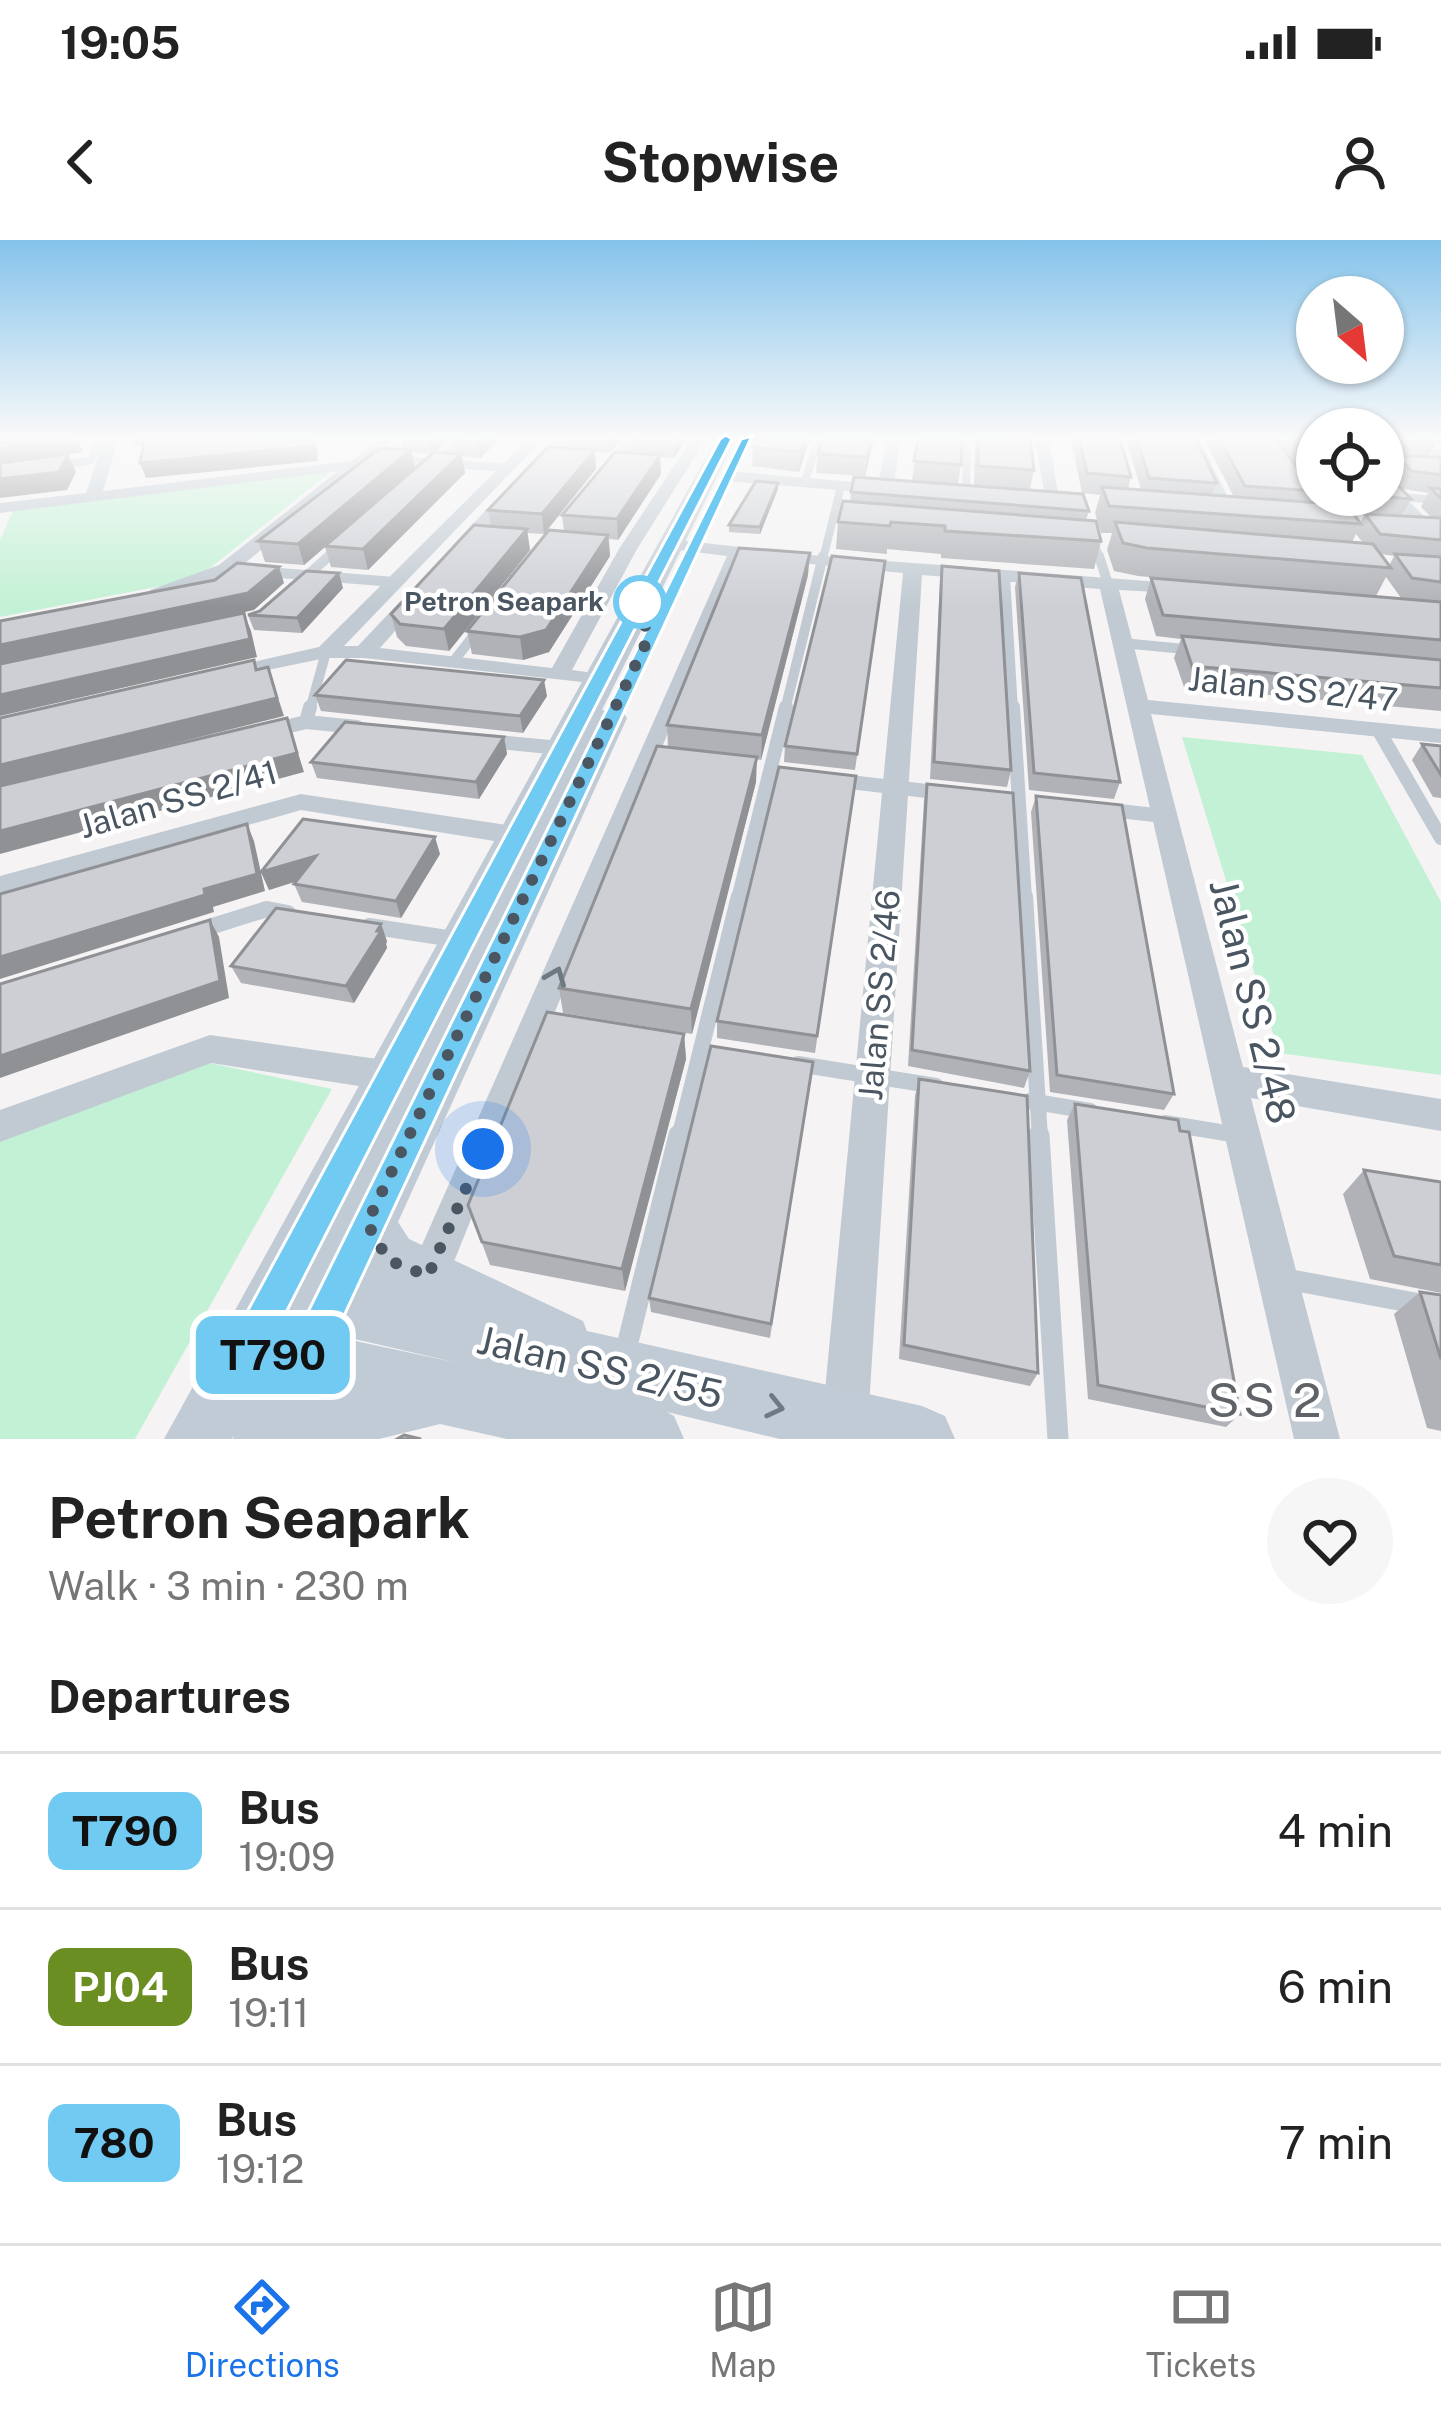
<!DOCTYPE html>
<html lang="en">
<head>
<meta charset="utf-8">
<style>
	:root { --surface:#fff; --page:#f6f6f6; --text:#222; --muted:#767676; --line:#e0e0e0; --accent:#1a73e8 }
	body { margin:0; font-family:"Public Sans",sans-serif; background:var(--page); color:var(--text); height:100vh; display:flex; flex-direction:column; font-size:45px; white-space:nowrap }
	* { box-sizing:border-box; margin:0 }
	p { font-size:39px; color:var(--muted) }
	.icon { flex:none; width:66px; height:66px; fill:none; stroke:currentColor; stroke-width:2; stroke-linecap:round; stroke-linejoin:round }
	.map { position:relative; height:1199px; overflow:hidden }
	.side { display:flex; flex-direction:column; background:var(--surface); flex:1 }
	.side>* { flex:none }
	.badge { padding:0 24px; border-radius:18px; font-size:42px; line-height:78px }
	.needle { width:78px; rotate:152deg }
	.controls { position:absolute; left:1296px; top:36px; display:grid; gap:24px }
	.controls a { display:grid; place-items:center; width:108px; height:108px; border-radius:50%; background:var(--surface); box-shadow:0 3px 9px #0004; font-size:60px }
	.you { position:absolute; width:60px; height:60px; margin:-30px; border:9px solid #fff; border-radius:50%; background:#1a73e8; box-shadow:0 0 0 18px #1a73e833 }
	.map>.badge { position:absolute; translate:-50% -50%; box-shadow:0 0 0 6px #fff }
	h2 { padding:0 48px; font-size:45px; line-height:108px }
	.round { display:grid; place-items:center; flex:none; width:126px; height:126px; border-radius:63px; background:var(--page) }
	.overview { display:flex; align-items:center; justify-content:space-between; height:204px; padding:0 48px }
	h1 { font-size:57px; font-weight:700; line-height:90px }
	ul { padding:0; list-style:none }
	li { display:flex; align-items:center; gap:36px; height:156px; padding:0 48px; border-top:3px solid var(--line) }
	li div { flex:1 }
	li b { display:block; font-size:45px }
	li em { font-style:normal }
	li .badge { min-width:132px; font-weight:700; text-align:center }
	.status { display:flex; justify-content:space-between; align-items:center; height:84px; padding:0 60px; background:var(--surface); direction:ltr }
	.status svg { height:33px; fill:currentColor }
	header { display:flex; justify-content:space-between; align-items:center; height:156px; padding:0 48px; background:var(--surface); font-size:54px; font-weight:700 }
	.tab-bar { display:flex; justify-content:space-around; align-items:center; height:168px; border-top:3px solid var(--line); background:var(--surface); font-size:33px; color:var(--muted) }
	.tab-bar a { display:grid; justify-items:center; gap:6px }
	.tab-bar .active { color:var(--accent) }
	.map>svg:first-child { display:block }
	.green { fill:#c3f1d5 }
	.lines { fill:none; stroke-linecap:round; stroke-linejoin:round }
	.lane-far4 { stroke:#c1cad2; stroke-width:8 }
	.lane-far3 { stroke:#c1cad2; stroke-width:10 }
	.lane-far2 { stroke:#c1cad2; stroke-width:14 }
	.lane-far1 { stroke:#c1cad2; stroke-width:16 }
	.lane { stroke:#c1cad2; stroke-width:21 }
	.street { fill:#c1cad2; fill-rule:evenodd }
	.secondary { fill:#c1cbd6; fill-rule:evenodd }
	.wall { fill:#b0b2b7; fill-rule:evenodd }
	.shaded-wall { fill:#909195 }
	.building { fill:#cdcfd5; stroke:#909195; stroke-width:3 }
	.oneway { stroke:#6e7983 }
	.oneway2 { stroke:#6e7984 }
	.line { fill:#71caf2; stroke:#fff; stroke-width:3 }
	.walk { stroke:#4a5661; stroke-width:12; stroke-dasharray:0 21.6 }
	.stop-dot { fill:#fff; stroke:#71caf2; stroke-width:6 }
	.labels { text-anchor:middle; stroke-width:9; stroke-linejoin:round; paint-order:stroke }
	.far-stop-label { font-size:27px; font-weight:bold; fill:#4a5661; stroke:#fff; text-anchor:end }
	.street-label { font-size:33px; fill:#4a5661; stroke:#fff }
	.near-street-label { font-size:39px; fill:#4a5661; stroke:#fff }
	.near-quarter-label { font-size:48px; letter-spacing:3px; fill:#5f6368; stroke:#fff }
</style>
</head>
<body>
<div class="status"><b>19:05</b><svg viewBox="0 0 49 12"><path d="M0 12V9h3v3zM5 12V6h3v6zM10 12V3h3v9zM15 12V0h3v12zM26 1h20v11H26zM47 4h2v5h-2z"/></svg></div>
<header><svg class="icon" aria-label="back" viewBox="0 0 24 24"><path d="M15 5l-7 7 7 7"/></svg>Stopwise<svg class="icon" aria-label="person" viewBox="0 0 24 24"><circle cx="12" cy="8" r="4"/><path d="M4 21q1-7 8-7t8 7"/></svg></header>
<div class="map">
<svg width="1441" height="1199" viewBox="0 0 1441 1199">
	<rect width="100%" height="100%" fill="#f5f3f3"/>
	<path class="green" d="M 332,231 L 210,328 L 166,345 L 0,377 L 0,300 L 13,271 Z
		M 1182,497 L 1362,515 L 1441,662 L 1441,835 L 1279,813 Z
		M 205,822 L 332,849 L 135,1199 L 0,1199 L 0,898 Z"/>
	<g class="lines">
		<path class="lane-far4" d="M 1422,199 L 1441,218
			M 399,220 L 507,228
			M 434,223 L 461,199
			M 612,223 L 631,199
			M 59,226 L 91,220 L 99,199
			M 804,243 L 819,199
			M 966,256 L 967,199
			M 1398,257 L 1441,260
			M 1092,297 L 1100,319
			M 326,319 L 341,306
			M 823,319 L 841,246"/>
		<path class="lane-far3" d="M 1099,316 L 1108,344
			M 267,332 L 395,342
			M 1005,336 L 1013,470
			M 299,343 L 329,316
			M 1122,403 L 1195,410
			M 453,422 L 478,390
			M 310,470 L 326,412
			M 785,470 L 823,316"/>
		<path class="lane-far2" d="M 1013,467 L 1025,659
			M 306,482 L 310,467
			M 273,490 L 306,482 L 357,487
			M 1379,491 L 1441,598
			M 487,501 L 560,508
			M 841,541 L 944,553
			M 1110,570 L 1164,576
			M 738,659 L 786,467"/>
		<path class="lane-far1" d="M 1025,656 L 1040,898
			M 369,686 L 460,700
			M 200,690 L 267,669 L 288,673
			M 798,824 L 936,846
			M 1029,861 L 1090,871
			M 1165,883 L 1238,895
			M 679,898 L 739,656"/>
		<path class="lane" d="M 1039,895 L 1058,1199
			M 1281,1038 L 1441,1068
			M 625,1114 L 679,895"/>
		<path class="street" d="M 104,199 L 118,199 L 103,251 L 352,221 L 379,199 L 395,199 L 233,333 L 157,360 L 150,358 L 150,350 L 219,325 L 338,231 L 0,273 L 0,263 L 86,253 Z
			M 528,199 L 543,199 L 344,406 L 358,406 L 409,352 L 416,350 L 426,356 L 380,408 L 552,428 L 619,309 L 692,199 L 706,199 L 637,309 L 572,430 L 609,435 L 609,445 L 364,418 L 326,418 L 218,440 L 218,430 L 319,407 Z
			M 553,199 L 568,199 L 464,314 L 452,314 L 452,306 Z
			M 887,199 L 901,199 L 893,249 L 885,254 L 728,241 L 720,236 L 728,231 L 878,244 Z
			M 1035,199 L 1049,199 L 1060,265 L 1046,262 Z
			M 1185,199 L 1199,199 L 1237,275 L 1235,279 L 1221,275 Z
			M 1383,236 L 1433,285 L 1433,293 L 1421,293 L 1383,250 Z
			M 669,299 L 821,316 L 1186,344 L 1196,350 L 1193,354 L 1119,350 L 1148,460 L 1441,489 L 1441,503 L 1151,474 L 1243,827 L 1441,859 L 1441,891 L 1251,858 L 1340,1199 L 1294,1199 L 1100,349 L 922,335 L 868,1182 L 861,1198 L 831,1199 L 822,1182 L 903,333 L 739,317 L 442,1051 L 428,1057 L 414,1051 L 408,1037 L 414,1023 L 727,316 L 663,308 L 663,300 Z
			M 301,554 L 520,587 L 533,596 L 520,605 L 301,570 L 0,656 L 0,636 Z
			M 210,795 L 391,821 L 403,826 L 408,836 L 403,846 L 391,851 L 211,823 L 0,902 L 0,870 Z"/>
		<path class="secondary" d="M 716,199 L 736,199 L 602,470 L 622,471 L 627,478 L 398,982 L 409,999 L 583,1081 L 587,1091 L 922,1166 L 945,1176 L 955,1199 L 780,1199 L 667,1172 L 674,1176 L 684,1199 L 507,1199 L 440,1184 L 379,1199 L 233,1199 L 234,1195 L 232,1199 L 164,1199 ZM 346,1097 L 458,1123 L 346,1099 Z"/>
	</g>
	<path class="wall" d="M 401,199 L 500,199 L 480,218 L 462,216 L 465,233 L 368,330 L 331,327 L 325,307 L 304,325 L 265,322 L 258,301 L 403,210 ZM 452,199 L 454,213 L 434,212 ZM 411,212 L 431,214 L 415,228 Z
		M 563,199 L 623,199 L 609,213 L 595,212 L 596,229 L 544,294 L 527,293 L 530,310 L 449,411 L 406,406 L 397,397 L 391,374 L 491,286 L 488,270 L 564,208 Z
		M 628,199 L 686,199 L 674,218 L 660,217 L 661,234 L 618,300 L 609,299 L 610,316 L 549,412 L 523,420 L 472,414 L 467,391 L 564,292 L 562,275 L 629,213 Z
		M 810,199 L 799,232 L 752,226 L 753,207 Z
		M 874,199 L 865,236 L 816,233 L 818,214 Z
		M 918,199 L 961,225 L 958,244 L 912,241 Z
		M 975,199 L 1030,199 L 1034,230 L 1030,249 L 974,245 Z
		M 1071,199 L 1120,199 L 1131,237 L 1128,249 L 1141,250 L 1126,199 L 1196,199 L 1217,243 L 1212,255 L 1234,257 L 1204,199 L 1317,199 L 1317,255 L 1383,255 L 1383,199 L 1441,199 L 1441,207 L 1436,201 L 1428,217 L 1441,217 L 1441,471 L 1184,447 L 1174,418 L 1181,399 L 1156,396 L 1145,359 L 1151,338 L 1311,351 L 1138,336 L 1114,331 L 1107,310 L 1112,293 L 1101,293 L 1095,273 L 1100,255 L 1082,253 ZM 1387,215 L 1423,217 L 1396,216 L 1388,232 ZM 1403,249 L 1428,253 L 1421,267 L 1432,278 L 1402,276 L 1411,259 ZM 1314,253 L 1321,263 L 1310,262 ZM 1353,274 L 1364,275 L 1360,283 ZM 1356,294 L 1363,303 L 1352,302 ZM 1381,314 L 1394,316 L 1389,326 ZM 1386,337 L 1401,358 L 1376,356 Z
		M 778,243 L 778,249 L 760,294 L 729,292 L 729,285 Z
		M 851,252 L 1089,271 L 1086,280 L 1101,301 L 1094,329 L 941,318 L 941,314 L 887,309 L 887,314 L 836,309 L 838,282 L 850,262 Z
		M 885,321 L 855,530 L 784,522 L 785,506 Z
		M 942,326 L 1011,530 L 1007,547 L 930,539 L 940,341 Z
		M 1019,333 L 1120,542 L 1114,559 L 1029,550 L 1015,347 Z
		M 808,335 L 761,520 L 756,519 L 756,542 L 692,794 L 563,773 L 559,748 L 668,507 L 667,485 Z
		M 343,348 L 302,393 L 254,390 L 248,375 Z
		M 315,455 L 547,456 L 523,493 L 321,471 Z
		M 504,497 L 507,514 L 479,559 L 317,538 L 311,522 Z
		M 1422,504 L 1441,506 L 1441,558 L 1433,557 L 1412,520 Z
		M 856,536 L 815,813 L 717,798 L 717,781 Z
		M 927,544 L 1030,831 L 1024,848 L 908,826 L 924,560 Z
		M 1036,556 L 1174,854 L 1164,870 L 1050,852 L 1031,572 Z
		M 440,614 L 401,678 L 302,662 L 294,644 L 297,641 L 269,650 L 261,632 Z
		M 387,701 L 386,704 L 387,708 L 354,763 L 241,743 L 231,726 Z
		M 684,794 L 686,819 L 625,1051 L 490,1025 L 468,965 Z
		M 811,839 L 770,1098 L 651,1072 L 649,1058 Z
		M 919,839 L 1038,1133 L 1030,1146 L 899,1119 L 915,856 Z
		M 1075,864 L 1240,1174 L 1226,1187 L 1088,1159 L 1067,880 Z
		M 1364,930 L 1441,942 L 1441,1053 L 1370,1039 L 1343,954 Z
		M 1420,1052 L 1441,1055 L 1441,1191 L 1427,1188 L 1394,1074 Z"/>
	<path class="shaded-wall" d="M 0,199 L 77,199 L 83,212 L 0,226 Z
		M 313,199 L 316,201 L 318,221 L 146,238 L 140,223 Z
		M 429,199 L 452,199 L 432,214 Z
		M 477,199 L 500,199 L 480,218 Z
		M 608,199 L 623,199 L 609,213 Z
		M 674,199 L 686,199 L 674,218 Z
		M 805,199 L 810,199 L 799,232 L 800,212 Z
		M 872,199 L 874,199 L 865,236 L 867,217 Z
		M 411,210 L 415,229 L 304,325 L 298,304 Z
		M 595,210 L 596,229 L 544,294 L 542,274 Z
		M 68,214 L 76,232 L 67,250 L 0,258 L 0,239 Z
		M 461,214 L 465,233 L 368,330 L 363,309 Z
		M 660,215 L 661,234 L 618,300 L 617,279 Z
		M 778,243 L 778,249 L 760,294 L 760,287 Z
		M 527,289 L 530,310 L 449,411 L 444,389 Z
		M 608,295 L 610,316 L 549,412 L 523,420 L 520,397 Z
		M 810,313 L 808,335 L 761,520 L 762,495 Z
		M 279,327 L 284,343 L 254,370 L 0,425 L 0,405 Z
		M 339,333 L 343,348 L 302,393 L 297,378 Z
		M 244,373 L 251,391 L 257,417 L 0,476 L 0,455 Z
		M 268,427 L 284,476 L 0,547 L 0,525 Z
		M 544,440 L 547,456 L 523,493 L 520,476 Z
		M 287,478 L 304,532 L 0,614 L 0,591 Z
		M 504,497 L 507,514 L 479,559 L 476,542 Z
		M 757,517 L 756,542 L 692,794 L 691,769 Z
		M 247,584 L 254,601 L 265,651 L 213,667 L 214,672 L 0,739 L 0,717 L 204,649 Z
		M 435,597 L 440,614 L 401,678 L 396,661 Z
		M 316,616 L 323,633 L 269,650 L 261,632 Z
		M 210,680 L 219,697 L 229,758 L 0,838 L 0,816 Z
		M 381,684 L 387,701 L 386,704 L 387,708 L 354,763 L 346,746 Z
		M 684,794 L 686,819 L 625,1051 L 622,1029 Z"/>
	<path class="building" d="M 39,199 L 52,199 L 0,208 L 0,203 Z
		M 137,199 L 313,199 L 314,206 L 140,223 L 144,203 L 135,204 Z
		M 757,199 L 805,199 L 800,212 L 753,207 Z
		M 823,199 L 872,199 L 867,217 L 818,214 Z
		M 918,199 L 962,199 L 961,225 L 914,221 Z
		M 978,199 L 1030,199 L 1034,230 L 978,226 Z
		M 1079,199 L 1120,199 L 1131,237 L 1087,233 Z
		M 1137,199 L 1196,199 L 1217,243 L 1149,238 Z
		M 1219,199 L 1276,199 L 1314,251 L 1245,246 Z
		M 1293,199 L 1317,199 L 1317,229 Z
		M 1383,199 L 1389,199 L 1387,201 L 1388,235 L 1411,259 L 1362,255 L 1383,255 Z
		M 548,207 L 595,210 L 542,274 L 488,270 Z
		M 380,208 L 411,210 L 298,304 L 258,301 Z
		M 434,212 L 461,214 L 363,309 L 325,306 Z
		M 615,212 L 660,215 L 617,279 L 562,275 Z
		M 68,214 L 59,232 L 0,239 L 0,223 Z
		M 1396,216 L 1441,217 L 1441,235 L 1412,231 Z
		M 854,237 L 1083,254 L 1089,271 L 851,252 Z
		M 756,241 L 778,243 L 760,287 L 729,285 Z
		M 1102,247 L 1347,265 L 1361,284 L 1109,266 Z
		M 1430,248 L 1441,249 L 1441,258 Z
		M 843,261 L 1096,281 L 1101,301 L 945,291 L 945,286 L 891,282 L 890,286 L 838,282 Z
		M 1365,274 L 1441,278 L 1441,300 L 1380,294 Z
		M 1115,282 L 1373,304 L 1391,328 L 1147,308 L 1123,303 Z
		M 474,285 L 527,289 L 444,389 L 400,384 L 391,374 Z
		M 549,290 L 608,295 L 546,390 L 520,397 L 467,391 Z
		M 739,308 L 810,313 L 762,495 L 667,485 Z
		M 1395,314 L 1441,317 L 1441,342 L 1412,338 Z
		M 832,316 L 885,321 L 857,514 L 785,506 Z
		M 237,323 L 279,327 L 248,353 L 0,405 L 0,381 L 215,340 Z
		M 942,326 L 999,331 L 1011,530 L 934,522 Z
		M 306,331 L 339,333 L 297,378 L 248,375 L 260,371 Z
		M 1019,333 L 1081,338 L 1120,542 L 1034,533 Z
		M 1151,338 L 1441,362 L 1441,400 L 1163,375 Z
		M 244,373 L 250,399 L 0,455 L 0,424 Z
		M 1182,396 L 1441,420 L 1441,448 L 1192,426 Z
		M 254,420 L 256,430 L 268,427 L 277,458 L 0,525 L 0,478 Z
		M 346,420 L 544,440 L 520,476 L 315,455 Z
		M 287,478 L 297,513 L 0,591 L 0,546 Z
		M 345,482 L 504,497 L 476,542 L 311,522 Z
		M 1422,504 L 1441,506 L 1441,535 Z
		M 657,506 L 757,517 L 691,769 L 559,748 Z
		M 779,527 L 856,536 L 817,796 L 717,781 Z
		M 927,544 L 1013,553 L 1030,831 L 912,810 Z
		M 1036,556 L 1122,565 L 1174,854 L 1057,835 Z
		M 303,579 L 435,597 L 396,661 L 294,644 L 316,616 L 261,632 Z
		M 247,584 L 257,634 L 204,649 L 205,655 L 0,717 L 0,654 Z
		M 276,668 L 381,684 L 377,691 L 381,691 L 346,746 L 231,726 Z
		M 210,680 L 220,741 L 0,816 L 0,744 Z
		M 547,772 L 684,794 L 622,1029 L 482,1002 L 468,965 Z
		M 711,806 L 813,822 L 771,1084 L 649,1058 Z
		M 919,839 L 1027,856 L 1038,1133 L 904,1105 Z
		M 1075,864 L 1178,880 L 1180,891 L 1189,892 L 1240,1174 L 1098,1145 Z
		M 1364,930 L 1441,942 L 1441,1025 L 1394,1016 Z
		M 1420,1052 L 1441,1055 L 1441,1119 Z
		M 404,1195 L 421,1199 L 397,1199 Z"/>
	<defs><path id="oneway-chevron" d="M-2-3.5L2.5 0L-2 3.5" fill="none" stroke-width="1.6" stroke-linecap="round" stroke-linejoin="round" transform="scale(3)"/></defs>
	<use class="oneway" href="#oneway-chevron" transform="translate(556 736) rotate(-68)"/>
	<use class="oneway2" href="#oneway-chevron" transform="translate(775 1167) rotate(13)"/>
	<linearGradient id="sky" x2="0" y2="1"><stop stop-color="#85c3ea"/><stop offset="0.54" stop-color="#fafafa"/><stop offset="1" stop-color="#fafafa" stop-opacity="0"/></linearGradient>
	<rect width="1441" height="367" fill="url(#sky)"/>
	<path class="line" d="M 726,195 L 732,199 L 274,1096 L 294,1100 L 741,199 L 752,196 L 317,1134 L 304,1140 L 234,1122 L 229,1109 L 234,1096 L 720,199 Z"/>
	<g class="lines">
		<path class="walk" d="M 483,909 L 428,1036 L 388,1020 L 367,983 L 648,399 L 640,362"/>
	</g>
	<circle class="stop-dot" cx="640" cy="362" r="24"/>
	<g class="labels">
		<g class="far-stop-label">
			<text x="604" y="371">Petron Seapark</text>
		</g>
		<g class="street-label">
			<text transform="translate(1293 449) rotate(6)" y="12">Jalan SS 2/47</text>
			<text transform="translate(178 559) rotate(-16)" y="12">Jalan SS 2/41</text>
			<text transform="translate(879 755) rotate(-85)" y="12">Jalan SS 2/46</text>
		</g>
		<g class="near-street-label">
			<text transform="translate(1253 761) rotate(76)" y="14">Jalan SS 2/48</text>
			<text transform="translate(600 1127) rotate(13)" y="14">Jalan SS 2/55</text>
		</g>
		<g class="near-quarter-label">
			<text x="1266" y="1177">SS 2</text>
		</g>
	</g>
</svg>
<div class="controls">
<a><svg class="needle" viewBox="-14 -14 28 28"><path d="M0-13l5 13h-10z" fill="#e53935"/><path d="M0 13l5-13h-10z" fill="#767676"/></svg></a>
<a><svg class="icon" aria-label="locate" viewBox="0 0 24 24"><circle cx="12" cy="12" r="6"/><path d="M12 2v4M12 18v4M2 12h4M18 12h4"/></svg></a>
</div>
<div class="you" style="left:483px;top:909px"></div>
<b class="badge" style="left:273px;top:1115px;background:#71caf2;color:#111">T790</b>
</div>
<section class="side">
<div class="overview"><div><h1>Petron Seapark</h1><p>Walk · 3 min · 230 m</p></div><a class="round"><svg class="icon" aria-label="heart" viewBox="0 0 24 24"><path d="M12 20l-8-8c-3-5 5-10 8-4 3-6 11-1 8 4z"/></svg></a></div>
<h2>Departures</h2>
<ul>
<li><span class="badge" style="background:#71caf2;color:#111">T790</span><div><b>Bus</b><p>19:09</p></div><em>4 min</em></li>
<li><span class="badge" style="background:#6b8e23;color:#fff">PJ04</span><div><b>Bus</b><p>19:11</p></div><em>6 min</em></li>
<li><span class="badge" style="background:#71caf2;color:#111">780</span><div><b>Bus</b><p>19:12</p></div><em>7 min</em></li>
</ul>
</section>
<nav class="tab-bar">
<a class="active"><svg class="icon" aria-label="directions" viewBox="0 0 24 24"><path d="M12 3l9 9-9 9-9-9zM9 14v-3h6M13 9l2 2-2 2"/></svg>Directions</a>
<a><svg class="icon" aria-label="map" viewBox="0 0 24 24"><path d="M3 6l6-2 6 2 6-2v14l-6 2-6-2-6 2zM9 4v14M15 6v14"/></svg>Map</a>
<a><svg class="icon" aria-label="tickets" viewBox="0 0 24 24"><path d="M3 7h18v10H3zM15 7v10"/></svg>Tickets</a>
</nav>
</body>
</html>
